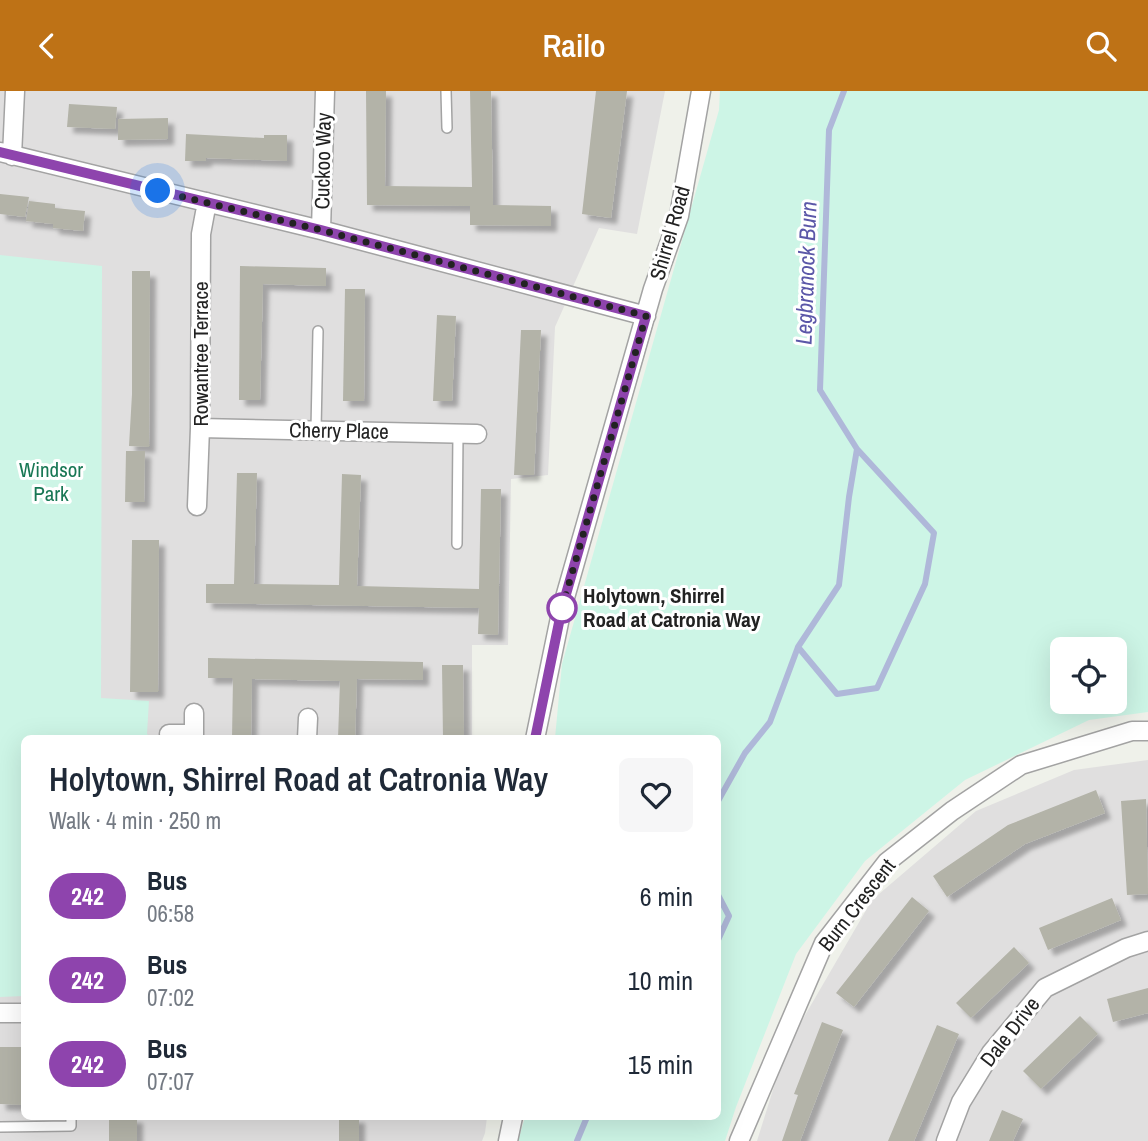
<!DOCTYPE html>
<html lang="en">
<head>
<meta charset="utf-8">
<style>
	:root { --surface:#fff; --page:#f6f6f7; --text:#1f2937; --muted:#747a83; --accent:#be7216 }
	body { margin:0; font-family:"Archivo Narrow",sans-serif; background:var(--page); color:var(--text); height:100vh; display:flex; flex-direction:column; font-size:26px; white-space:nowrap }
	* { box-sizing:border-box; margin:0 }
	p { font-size:23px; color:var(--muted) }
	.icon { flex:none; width:38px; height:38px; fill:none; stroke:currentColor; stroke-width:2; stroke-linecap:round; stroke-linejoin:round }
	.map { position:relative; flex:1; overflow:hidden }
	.sheet { position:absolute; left:21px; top:644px; width:700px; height:385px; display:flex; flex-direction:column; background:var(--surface); border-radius:10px; box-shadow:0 7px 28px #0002 }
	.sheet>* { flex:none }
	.badge { padding:0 14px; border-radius:23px; font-size:24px; line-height:46px }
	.fabs { position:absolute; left:1050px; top:546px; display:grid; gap:14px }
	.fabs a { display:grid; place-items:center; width:77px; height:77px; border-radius:10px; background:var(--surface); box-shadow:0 7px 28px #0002; font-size:35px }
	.you { position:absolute; width:35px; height:35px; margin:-18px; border:5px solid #fff; border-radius:50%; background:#1a73e8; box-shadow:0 0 0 10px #1a73e833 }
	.map>.badge { position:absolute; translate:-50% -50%; box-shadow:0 0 0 4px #fff }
	.round { display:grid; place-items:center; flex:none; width:74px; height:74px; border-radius:10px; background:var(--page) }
	.overview { display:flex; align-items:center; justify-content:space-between; height:119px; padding:0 28px }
	h1 { font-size:33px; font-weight:600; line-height:52px }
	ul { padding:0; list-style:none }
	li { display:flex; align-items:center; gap:21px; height:84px; padding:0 28px }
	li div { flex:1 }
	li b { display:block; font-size:26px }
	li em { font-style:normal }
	li .badge { min-width:77px; font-weight:700; text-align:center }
	header { display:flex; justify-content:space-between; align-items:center; height:91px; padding:0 28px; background:var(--accent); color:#fff; font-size:32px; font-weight:600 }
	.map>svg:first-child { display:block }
	.residential { fill:#e0dfdf }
	.park { fill:#cdf5e6; fill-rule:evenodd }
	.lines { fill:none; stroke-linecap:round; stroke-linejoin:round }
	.stream { stroke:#afb8d9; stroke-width:6 }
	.building { fill:#b3b3a8; filter:url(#shadow) }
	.service-casing { stroke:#a3a3a3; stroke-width:12 }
	.minor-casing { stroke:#a3a3a3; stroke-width:21 }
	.service { stroke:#fff; stroke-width:9 }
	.minor { stroke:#fff; stroke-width:18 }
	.line-casing { stroke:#fff; stroke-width:16 }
	.line { stroke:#8e44ad; stroke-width:10 }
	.walk { stroke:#222; stroke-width:7; stroke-dasharray:0 12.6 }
	.stop-dot { fill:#fff; stroke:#8e44ad; stroke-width:3.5 }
	.labels { text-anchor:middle; stroke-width:6; stroke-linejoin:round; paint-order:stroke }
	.street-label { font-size:21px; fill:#222; stroke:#fff }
	.park-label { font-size:21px; fill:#187754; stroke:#fff }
	.stop-label { font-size:21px; font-weight:bold; fill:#222; stroke:#fff; text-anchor:start }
	.water-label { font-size:23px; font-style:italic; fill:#5b57a8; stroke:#fff }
</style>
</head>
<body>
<header><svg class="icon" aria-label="back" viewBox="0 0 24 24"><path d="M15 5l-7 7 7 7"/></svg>Railo<svg class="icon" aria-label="search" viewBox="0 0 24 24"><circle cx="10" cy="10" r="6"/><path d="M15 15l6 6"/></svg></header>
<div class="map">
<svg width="1148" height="1050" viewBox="0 0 1148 1050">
	<defs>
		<filter id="shadow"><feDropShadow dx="6" dy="6" stdDeviation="2" flood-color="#0004"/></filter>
	</defs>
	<rect width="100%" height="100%" fill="#eff1ea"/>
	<path class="residential" d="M 0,0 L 665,0 L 637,143 L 599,137 L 555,236 L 548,384 L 511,388 L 508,554 L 472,554 L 472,647 L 24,648 L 24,1026 L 487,1026 L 485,1042 L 482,1050 L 0,1050 Z
		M 1148,669 L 1148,1050 L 757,1050 L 786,957 L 872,809 L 976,720 L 1074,679 Z"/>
	<path class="park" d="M 720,0 L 1148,0 L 1148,621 L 1089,629 L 965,689 L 865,770 L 796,863 L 736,1016 L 725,1050 L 518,1050 L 525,1026 L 718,1026 L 718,648 L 555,647 L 562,573 L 719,19 ZM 1062,558 L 1115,558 L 1115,611 L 1062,611 Z
		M 0,164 L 102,175 L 101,607 L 149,610 L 147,643 L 152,647 L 24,648 L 24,905 L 0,906 Z"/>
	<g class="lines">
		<path class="stream" d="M 798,556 L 839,494 L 849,406 L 857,358 L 820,299 L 829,39 L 844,0
			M 718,710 L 745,662 L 770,631 L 798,556 L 837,603 L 877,597 L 925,493 L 934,442 L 857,358
			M 718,804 L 729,825 L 718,849
			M 577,1050 L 587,1026"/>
	</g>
	<path class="building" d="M 366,0 L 386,0 L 385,95 L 472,96 L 470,0 L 491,0 L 493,114 L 551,115 L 551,135 L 470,134 L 470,115 L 367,114 Z
		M 596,0 L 627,0 L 611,127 L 582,123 Z
		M 69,13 L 117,16 L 115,38 L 67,36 Z
		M 168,27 L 168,48 L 118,49 L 118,28 Z
		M 186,43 L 264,47 L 264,44 L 287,44 L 287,70 L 206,67 L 206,70 L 185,70 Z
		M 0,103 L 29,106 L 25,126 L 0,123 Z
		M 29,110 L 55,113 L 55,117 L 85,120 L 83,140 L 53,137 L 53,133 L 26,130 Z
		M 240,175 L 326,177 L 326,195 L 263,193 L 260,309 L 239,309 Z
		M 132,180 L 150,180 L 149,356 L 129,355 L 132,303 Z
		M 345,198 L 365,198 L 364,310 L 343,310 Z
		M 437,224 L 456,225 L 452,310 L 433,310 Z
		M 521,239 L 541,239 L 534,384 L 514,384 Z
		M 126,360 L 145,360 L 144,411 L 125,411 Z
		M 237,382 L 257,382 L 254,493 L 339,494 L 342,383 L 361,384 L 357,495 L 479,498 L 481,398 L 501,398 L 498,544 L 478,543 L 479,517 L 206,512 L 206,493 L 234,493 Z
		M 132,449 L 159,449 L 158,601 L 130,601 Z
		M 208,567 L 423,571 L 423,589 L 357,588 L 355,648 L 338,648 L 340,590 L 252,588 L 251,648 L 232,648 L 233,587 L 208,587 Z
		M 442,574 L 463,574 L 464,648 L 443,648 Z
		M 1096,699 L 1105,722 L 1025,753 L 947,806 L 933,785 L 1008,734 Z
		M 1146,708 L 1148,803 L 1127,804 L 1121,710 Z
		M 912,806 L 929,820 L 854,916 L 836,902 Z
		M 1112,807 L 1121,829 L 1048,859 L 1039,837 Z
		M 1014,856 L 1029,872 L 971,927 L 956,912 Z
		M 1148,897 L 1148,922 L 1113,931 L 1107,908 Z
		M 1080,925 L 1098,943 L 1041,998 L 1023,980 Z
		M 822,931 L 843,939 L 800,1050 L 782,1050 L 798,1004 L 794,1003 Z
		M 937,934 L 959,943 L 914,1050 L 888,1050 Z
		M 0,956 L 24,956 L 24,1014 L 0,1013 Z
		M 1002,1019 L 1023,1028 L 1013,1050 L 989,1050 Z
		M 109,1026 L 137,1026 L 137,1050 L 109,1050 Z
		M 339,1026 L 359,1026 L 359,1050 L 339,1050 Z"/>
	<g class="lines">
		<defs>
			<path id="service" d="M 446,0 L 447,37
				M 316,339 L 318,240
				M 457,453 L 458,342
				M 0,1036 L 71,1035 L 71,1026"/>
			<path id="minor" d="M 0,61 L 321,139 L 646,225
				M 12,65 L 15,0
				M 321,139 L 325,0
				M 200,337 L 477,343
				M 197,415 L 200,337 L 201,143 L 207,111
				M 194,622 L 194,648
				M 169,643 L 194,643
				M 307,648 L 308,627
				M 535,648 L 562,517 L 653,198 L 679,125 L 701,0
				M 0,922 L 24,922
				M 508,1050 L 513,1026
				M 739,1050 L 824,852 L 887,771 L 952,720 L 1021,674 L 1132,640 L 1148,640
				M 946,1050 L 961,1011 L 991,962 L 1045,897 L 1126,857 L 1148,850"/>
		</defs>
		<use href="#service" class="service-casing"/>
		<use href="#minor" class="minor-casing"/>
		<use href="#service" class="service"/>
		<use href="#minor" class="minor"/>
	</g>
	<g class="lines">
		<defs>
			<path id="line" d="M 0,61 L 321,139 L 646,225 L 562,517 L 535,648"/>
		</defs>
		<use href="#line" class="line-casing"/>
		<use href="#line" class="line"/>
		<path class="walk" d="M 158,100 L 321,139 L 646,225 L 562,517"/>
	</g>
	<circle class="stop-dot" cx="562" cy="517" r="14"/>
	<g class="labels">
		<g class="street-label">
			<text transform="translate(323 70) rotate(-89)" y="7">Cuckoo Way</text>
			<text transform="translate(670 142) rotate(-74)" y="7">Shirrel Road</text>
			<text transform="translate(201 263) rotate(-90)" y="7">Rowantree Terrace</text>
			<text transform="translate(339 340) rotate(1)" y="7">Cherry Place</text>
			<text transform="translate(857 814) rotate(-52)" y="7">Burn Crescent</text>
			<text transform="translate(1010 941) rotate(-52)" y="7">Dale Drive</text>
		</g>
		<g class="park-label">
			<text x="51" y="386">Windsor<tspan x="51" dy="24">Park</tspan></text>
		</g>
		<g class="stop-label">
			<text x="583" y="512">Holytown, Shirrel<tspan x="583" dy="24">Road at Catronia Way</tspan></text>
		</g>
		<g class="water-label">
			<text transform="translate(806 182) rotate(-88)" y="8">Legbranock Burn</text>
		</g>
	</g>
</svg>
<div class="fabs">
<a><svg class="icon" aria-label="locate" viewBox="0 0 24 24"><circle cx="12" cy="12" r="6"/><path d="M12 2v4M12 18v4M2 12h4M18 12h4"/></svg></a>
</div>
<div class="you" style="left:158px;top:100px"></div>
<section class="sheet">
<div class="overview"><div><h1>Holytown, Shirrel Road at Catronia Way</h1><p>Walk · 4 min · 250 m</p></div><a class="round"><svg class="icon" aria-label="heart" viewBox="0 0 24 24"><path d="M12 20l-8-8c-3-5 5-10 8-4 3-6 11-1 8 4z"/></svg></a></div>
<ul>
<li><span class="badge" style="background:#8e44ad;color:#fff">242</span><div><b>Bus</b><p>06:58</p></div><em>6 min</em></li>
<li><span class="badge" style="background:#8e44ad;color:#fff">242</span><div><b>Bus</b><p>07:02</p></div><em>10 min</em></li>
<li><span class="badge" style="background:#8e44ad;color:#fff">242</span><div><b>Bus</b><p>07:07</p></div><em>15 min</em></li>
</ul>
</section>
</div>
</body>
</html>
